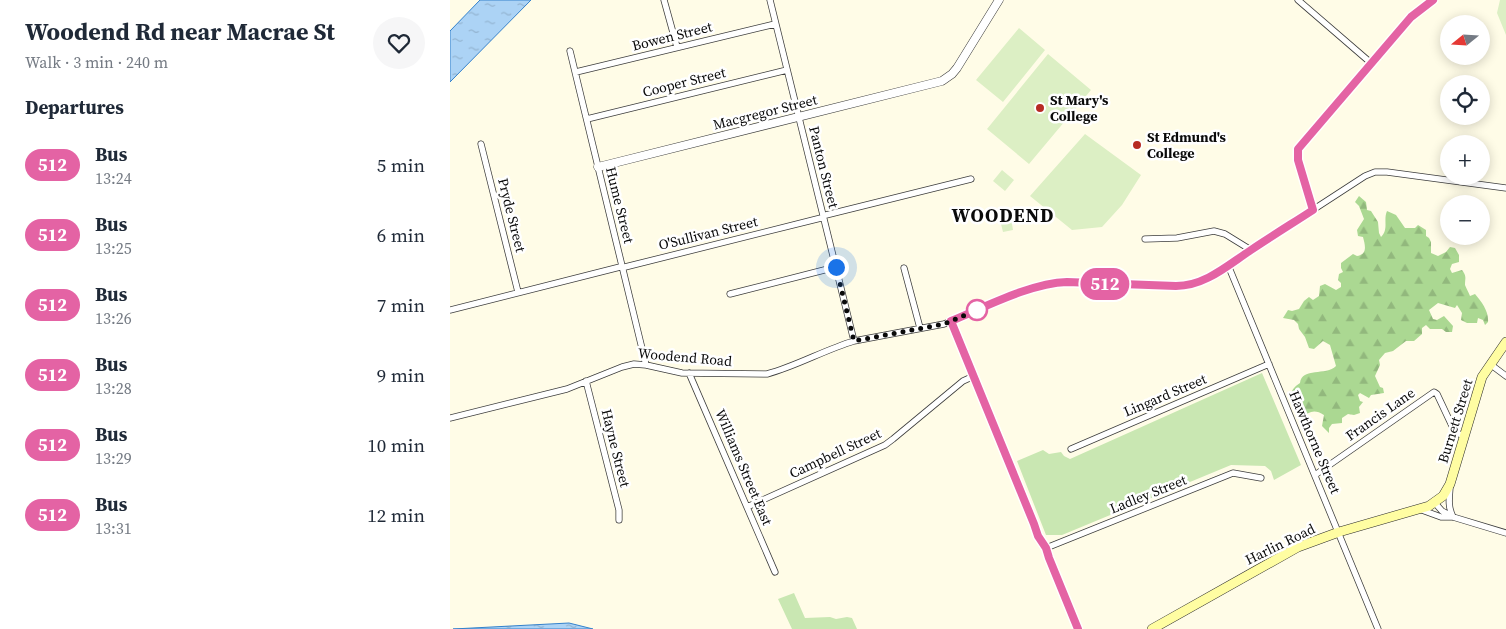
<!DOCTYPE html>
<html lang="en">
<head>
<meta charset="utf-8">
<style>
	:root { --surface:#fff; --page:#f6f6f7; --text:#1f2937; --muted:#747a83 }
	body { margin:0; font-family:"Source Serif 4",serif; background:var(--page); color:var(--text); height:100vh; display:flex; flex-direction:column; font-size:19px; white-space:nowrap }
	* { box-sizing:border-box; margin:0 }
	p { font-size:16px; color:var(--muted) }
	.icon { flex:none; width:28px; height:28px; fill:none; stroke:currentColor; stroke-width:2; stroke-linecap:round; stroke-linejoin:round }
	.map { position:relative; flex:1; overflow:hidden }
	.side { display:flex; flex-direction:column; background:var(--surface); width:450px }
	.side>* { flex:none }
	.badge { padding:0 10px; border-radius:16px; font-size:18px; line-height:32px }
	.needle { width:32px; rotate:252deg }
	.tools { position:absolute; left:990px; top:15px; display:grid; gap:10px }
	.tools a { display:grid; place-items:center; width:50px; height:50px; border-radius:50%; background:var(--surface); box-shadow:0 2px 12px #0003; font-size:25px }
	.you { position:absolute; width:25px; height:25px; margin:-12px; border:4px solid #fff; border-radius:50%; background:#1a73e8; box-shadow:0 0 0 8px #1a73e833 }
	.map>.badge { position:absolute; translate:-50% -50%; box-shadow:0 0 0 2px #fff }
	h2 { padding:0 25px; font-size:19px; line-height:45px }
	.round { display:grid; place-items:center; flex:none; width:52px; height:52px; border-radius:26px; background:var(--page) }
	.head { display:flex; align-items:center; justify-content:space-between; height:85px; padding:0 25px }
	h1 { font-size:24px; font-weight:700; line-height:38px }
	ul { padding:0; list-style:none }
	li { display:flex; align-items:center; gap:15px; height:70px; padding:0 25px }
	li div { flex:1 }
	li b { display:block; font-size:19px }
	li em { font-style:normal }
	li .badge { min-width:55px; font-weight:700; text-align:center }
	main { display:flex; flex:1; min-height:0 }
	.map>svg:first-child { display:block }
	.grass { fill:#c9e7b2 }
	.forest { fill:url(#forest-firs) }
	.pitch { fill:#dcefc4 }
	.water { fill:url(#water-ripples); stroke:#3481cb }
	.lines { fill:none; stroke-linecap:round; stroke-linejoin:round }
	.minor-casing { stroke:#3d3d3d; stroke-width:7 }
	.tertiary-casing { stroke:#3d3d3d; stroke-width:9 }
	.secondary-casing { stroke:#2c2c2c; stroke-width:10 }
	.minor { stroke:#fff; stroke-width:5.5 }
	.tertiary { stroke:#fff; stroke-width:8 }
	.secondary { stroke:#fffda2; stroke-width:9 }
	.line-casing { stroke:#fff; stroke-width:11 }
	.line { stroke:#e463a4; stroke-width:8 }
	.walk { stroke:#0a0a0a; stroke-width:5; stroke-dasharray:0 9 }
	.poi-dot { fill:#b72b24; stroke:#fff; stroke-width:2 }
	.stop-dot { fill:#fff; stroke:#e463a4; stroke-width:2.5 }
	.labels { text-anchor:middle; stroke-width:5; stroke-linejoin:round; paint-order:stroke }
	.street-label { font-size:14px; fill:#0a0a0a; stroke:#fff }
	.poi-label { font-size:14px; font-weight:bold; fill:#0a0a0a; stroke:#fff; text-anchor:start }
	.district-label { font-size:19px; font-weight:bold; letter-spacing:1px; fill:#0a0a0a; stroke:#fff }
</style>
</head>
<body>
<main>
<section class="side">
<div class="head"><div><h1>Woodend Rd near Macrae St</h1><p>Walk · 3 min · 240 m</p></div><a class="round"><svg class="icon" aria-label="heart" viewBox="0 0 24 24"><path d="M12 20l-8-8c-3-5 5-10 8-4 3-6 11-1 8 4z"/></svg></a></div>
<h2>Departures</h2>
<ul>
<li><span class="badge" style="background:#e463a4;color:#fff">512</span><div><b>Bus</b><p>13:24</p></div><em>5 min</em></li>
<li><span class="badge" style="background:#e463a4;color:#fff">512</span><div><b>Bus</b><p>13:25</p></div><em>6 min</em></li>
<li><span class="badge" style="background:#e463a4;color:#fff">512</span><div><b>Bus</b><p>13:26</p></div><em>7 min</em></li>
<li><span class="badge" style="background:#e463a4;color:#fff">512</span><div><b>Bus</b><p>13:28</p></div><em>9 min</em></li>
<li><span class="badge" style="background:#e463a4;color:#fff">512</span><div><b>Bus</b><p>13:29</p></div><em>10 min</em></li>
<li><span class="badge" style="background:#e463a4;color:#fff">512</span><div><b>Bus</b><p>13:31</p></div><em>12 min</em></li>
</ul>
</section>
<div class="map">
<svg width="1056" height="629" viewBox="0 0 1056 629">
	<defs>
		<pattern id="forest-firs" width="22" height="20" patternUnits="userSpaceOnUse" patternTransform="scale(1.25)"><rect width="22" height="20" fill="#abd892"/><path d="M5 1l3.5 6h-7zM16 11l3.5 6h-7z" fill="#92b87d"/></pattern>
		<pattern id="water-ripples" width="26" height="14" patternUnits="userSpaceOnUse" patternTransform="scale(1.25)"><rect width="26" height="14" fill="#acd3f5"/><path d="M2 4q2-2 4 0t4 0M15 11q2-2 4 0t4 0" fill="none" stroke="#93b4d1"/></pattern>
	</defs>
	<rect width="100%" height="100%" fill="#fffce7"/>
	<path class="grass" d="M 812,373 L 851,465 L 824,480 L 821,471 L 815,466 L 781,465 L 612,535 L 596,535 L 567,461 L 593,450 L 599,454 L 611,452 L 614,456 L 620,459 Z
		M 344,593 L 355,618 L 380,617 L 386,619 L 397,617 L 402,618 L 407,629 L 342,629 L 328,599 Z"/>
	<path class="forest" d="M 909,196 L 916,202 L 917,210 L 921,211 L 928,222 L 929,233 L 931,237 C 939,229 933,220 937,211 L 946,215 L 955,228 L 965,228 L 968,225 L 976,230 L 976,236 L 979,238 L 981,242 L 981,253 L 988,256 L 996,252 L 1000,247 L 1005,248 L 1009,255 L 1009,262 L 1002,264 L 1000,269 L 1002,273 L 1012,270 C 1017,277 1015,277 1015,285 C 1016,288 1019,293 1020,296 L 1025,294 C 1032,302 1039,312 1038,322 L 1035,325 L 1033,320 L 1028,318 L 1027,323 L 1017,323 L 1011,320 L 1012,313 L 1007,305 L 1005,308 L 988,303 L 979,310 L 983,319 L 987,320 L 994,316 L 1003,326 L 1002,332 L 996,332 L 992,329 L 980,329 L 976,325 L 972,328 L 972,334 L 964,341 L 956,341 L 943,351 L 935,353 L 929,360 L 930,365 L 925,376 L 930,387 L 933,388 L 934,393 L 921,395 L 919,398 L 910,393 L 908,395 L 910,401 L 913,402 L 909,407 L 910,413 L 904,415 L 898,414 L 892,418 L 892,423 L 882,424 L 879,428 L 879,433 L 872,426 L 874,415 C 865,409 859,411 852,418 C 850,414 849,410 847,405 C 841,395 838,391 850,383 C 852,367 876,376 886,366 L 880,345 L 873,341 L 864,349 L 859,348 L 855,337 L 849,329 L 848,324 L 844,320 L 833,318 L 838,310 L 842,311 L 849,309 L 854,301 L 859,297 L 863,300 L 869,296 L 870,286 L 875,284 L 886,290 L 891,287 L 891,283 L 888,280 L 889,274 L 893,272 L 891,268 L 891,263 L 903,254 L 907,256 C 918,254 915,245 913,237 L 908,236 L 907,230 L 914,219 L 909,206 L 905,202 Z"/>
	<path class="pitch" d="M 1050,0 L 1056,0 L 1056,35 L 1047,13 Z
		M 569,28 L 595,50 L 553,102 L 526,80 Z
		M 598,54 L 641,90 L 579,164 L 537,129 Z
		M 635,134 L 691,175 L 672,205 L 652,227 L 622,230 L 580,196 Z
		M 552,170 L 564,180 L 555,191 L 543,181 Z
		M 561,218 L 563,230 L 553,232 L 550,220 Z"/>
	<path class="water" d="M 30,0 L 81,0 L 0,82 L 0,31 Z
		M 119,623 L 143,629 L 3,629 Z"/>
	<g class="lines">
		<defs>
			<path id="minor" d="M 214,0 L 227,47
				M 320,0 L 404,341
				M 848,0 L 921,63
				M 120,51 L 196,365
				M 126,72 L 325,24
				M 137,119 L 337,70
				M 31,144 L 68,292
				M 695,239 L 727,238 L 764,231 L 775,234 L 801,250
				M 778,265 L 928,629
				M 454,268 L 470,328
				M 280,294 L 386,267
				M 0,310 L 170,267 L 175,267 L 371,218 L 376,215 L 521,179
				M 501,321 L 585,524 L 588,536 L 596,548 L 599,558 L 628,629
				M 1040,364 L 1056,376
				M 239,373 L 325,572
				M 136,381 L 169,510 L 169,520
				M 0,418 L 117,389 L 172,367 L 184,364 L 196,365 L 232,373 L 317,374 C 347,366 374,350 404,341 L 494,324 L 570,292 L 599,283 L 617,282 L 726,286 C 747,286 761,275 778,265 L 915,176 L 925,172 L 937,172 L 1056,188
				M 621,449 L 819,364
				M 865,475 L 984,392 L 987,394 L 1003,428 L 1007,433 L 1014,436
				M 1000,488 C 999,499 998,507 1003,517
				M 985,503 L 992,511 L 1003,517 L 1056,533
				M 297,507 L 435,445 L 443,439 L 513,381 L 524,376
				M 969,509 L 991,517 L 1001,517
				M 596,548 L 783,473 L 811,478"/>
			<path id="tertiary" d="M 148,167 L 492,81 L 502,74 L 507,68 L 549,0
				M 863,210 L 848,160 L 848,149 L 961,17 L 983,0"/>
			<path id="secondary" d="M 702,629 L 848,547 L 889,532 L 979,506 L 993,496 L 1000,484 L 1032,377 L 1056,342"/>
		</defs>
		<use href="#minor" class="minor-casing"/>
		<use href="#tertiary" class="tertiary-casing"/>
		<use href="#secondary" class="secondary-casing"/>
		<use href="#minor" class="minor"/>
		<use href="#tertiary" class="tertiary"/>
		<use href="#secondary" class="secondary"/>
	</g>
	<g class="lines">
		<defs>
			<path id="line" d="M 628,629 L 599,558 L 596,548 L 588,536 L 584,524 L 501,321 C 535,307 581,283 617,282 L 726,286 C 755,286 778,265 801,250 C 822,236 843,223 863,210 L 848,160 L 848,149 L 961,17 L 983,0"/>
		</defs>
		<use href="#line" class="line-casing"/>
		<use href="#line" class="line"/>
		<path class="walk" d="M 386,267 L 404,341 L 494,324 L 527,310"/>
	</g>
	<g class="poi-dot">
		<circle cx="590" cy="108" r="5"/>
		<circle cx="687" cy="145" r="5"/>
	</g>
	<circle class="stop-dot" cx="527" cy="310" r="10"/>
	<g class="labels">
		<g class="street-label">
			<text transform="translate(222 36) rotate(-14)" y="5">Bowen Street</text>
			<text transform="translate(234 82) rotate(-14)" y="5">Cooper Street</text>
			<text transform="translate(315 112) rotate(-14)" y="5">Macgregor Street</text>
			<text transform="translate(374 167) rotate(76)" y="5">Panton Street</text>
			<text transform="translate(170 205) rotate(76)" y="5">Hume Street</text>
			<text transform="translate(62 215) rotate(76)" y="5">Pryde Street</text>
			<text transform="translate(258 233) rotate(-14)" y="5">O'Sullivan Street</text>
			<text transform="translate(235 357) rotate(5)" y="5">Woodend Road</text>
			<text transform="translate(715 395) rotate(-23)" y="5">Lingard Street</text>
			<text transform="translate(930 414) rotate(-35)" y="5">Francis Lane</text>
			<text transform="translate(1005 421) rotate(-73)" y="5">Burnett Street</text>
			<text transform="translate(865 442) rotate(67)" y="5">Hawthorne Street</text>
			<text transform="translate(166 448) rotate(76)" y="5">Hayne Street</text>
			<text transform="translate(385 453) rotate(-25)" y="5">Campbell Street</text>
			<text transform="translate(294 467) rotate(67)" y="5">Williams Street East</text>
			<text transform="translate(698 494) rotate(-22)" y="5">Ladley Street</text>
			<text transform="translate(830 544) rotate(-26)" y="5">Harlin Road</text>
		</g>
		<g class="poi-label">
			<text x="600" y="105">St Mary's<tspan x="600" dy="16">College</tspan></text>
			<text x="697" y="142">St Edmund's<tspan x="697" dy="16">College</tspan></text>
		</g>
		<g class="district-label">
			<text x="553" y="222">WOODEND</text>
		</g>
	</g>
</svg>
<div class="tools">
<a><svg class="needle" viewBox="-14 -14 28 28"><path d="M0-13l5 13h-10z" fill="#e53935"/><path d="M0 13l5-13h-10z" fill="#747a83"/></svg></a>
<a><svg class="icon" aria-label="locate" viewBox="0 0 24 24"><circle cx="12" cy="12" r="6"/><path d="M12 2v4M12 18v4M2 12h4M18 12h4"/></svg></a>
<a>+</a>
<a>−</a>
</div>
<div class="you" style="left:386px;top:267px"></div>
<b class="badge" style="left:655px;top:284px;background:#e463a4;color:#fff">512</b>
</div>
</main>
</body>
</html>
